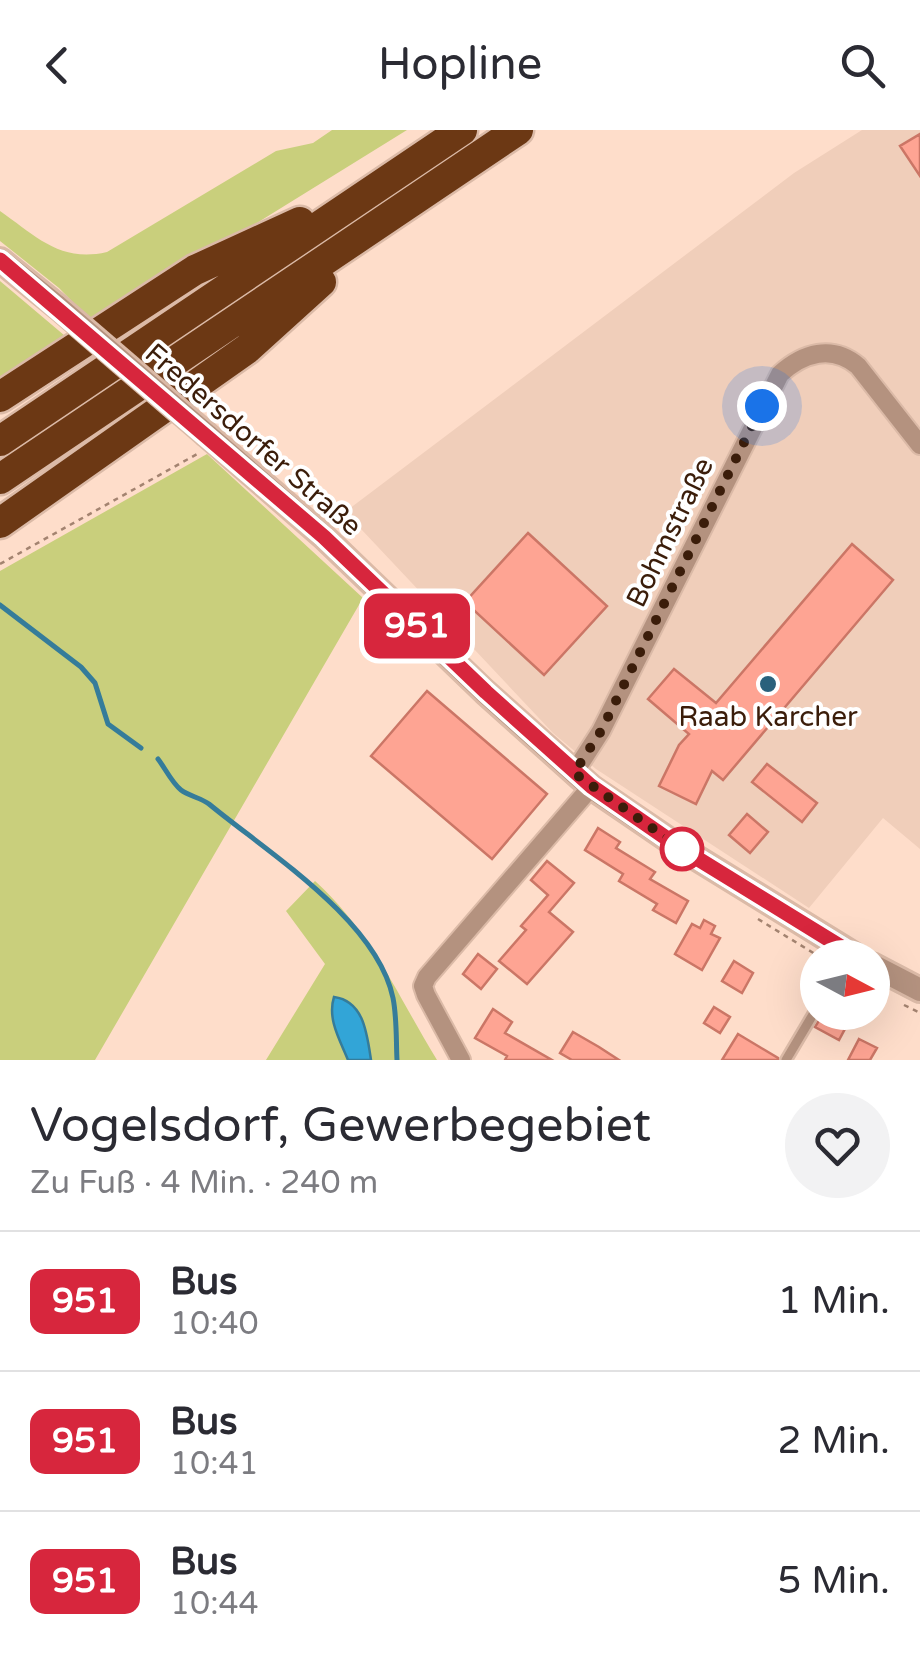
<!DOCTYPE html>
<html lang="de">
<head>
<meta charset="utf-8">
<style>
	:root { --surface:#fff; --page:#f2f2f3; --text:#2b2b33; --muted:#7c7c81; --line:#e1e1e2 }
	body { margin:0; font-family:"Varela Round",sans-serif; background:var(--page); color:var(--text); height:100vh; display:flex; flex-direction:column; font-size:38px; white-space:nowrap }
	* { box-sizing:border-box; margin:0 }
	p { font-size:32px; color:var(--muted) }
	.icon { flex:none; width:55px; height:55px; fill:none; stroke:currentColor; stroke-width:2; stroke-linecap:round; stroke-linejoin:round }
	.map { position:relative; height:930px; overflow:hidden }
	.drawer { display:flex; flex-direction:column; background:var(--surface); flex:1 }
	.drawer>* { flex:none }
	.badge { padding:0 20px; border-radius:15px; font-size:35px; line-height:65px }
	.needle { width:65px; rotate:97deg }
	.buttons { position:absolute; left:800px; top:810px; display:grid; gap:20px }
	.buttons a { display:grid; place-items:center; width:90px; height:90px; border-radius:50%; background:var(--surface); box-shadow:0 10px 40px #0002; font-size:50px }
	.you { position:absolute; width:50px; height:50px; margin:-25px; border:8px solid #fff; border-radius:50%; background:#1a73e8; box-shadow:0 0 0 15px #1a73e833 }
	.map>.badge { position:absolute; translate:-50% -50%; box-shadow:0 0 0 5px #fff }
	.round { display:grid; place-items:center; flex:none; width:105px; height:105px; border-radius:52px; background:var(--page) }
	.headline { display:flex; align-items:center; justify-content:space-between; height:170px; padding:0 30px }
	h1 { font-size:48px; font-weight:600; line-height:75px }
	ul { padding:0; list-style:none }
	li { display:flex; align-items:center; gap:30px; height:140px; padding:0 30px; border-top:2px solid var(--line) }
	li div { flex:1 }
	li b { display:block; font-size:38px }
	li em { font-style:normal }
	li .badge { min-width:110px; font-weight:700; text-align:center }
	header { display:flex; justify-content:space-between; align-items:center; height:130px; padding:0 30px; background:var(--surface); font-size:45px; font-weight:600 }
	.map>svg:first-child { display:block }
	.built { fill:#f0ceba }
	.green { fill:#c9cf7c }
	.water { fill:#32a5d7; stroke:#357c9a; stroke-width:2.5 }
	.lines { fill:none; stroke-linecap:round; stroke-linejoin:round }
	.stream { stroke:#357c9a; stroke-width:5 }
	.building { fill:#fea493; stroke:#cb7666; stroke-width:2.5 }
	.service-casing { stroke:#dbbaa7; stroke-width:14 }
	.minor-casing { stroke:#dbbaa7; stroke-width:22 }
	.tertiary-casing { stroke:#dbbaa7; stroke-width:28 }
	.motorway-casing { stroke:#dbbaa7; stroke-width:35 }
	.path { stroke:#a38370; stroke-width:2.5; stroke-dasharray:5 5; stroke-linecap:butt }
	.service { stroke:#b4927f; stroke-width:9 }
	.minor { stroke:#b4927f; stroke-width:18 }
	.tertiary { stroke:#b4927f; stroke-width:22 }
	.motorway { stroke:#6c3814; stroke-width:30 }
	.tertiary-bridge-casing { stroke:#dbbaa7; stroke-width:28; stroke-linecap:butt }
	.tertiary-bridge { stroke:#b4927f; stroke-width:22 }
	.line-casing { stroke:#fff; stroke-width:22 }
	.line { stroke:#d7263d; stroke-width:15 }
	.walk { stroke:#3b1d0a; stroke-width:10; stroke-dasharray:0 18 }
	.poi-dot { fill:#2a617c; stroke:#fff; stroke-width:4 }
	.stop-dot { fill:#fff; stroke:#d7263d; stroke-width:5 }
	.labels { text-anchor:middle; stroke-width:8; stroke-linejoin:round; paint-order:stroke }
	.street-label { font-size:28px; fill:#3b1d0a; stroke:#fff }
	.poi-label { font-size:28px; fill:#3b1d0a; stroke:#fff }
</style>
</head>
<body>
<header><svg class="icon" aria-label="back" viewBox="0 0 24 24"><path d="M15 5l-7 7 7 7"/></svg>Hopline<svg class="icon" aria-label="search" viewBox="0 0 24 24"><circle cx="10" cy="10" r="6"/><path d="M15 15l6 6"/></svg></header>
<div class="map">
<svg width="920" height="930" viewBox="0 0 920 930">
	<rect width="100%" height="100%" fill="#feddca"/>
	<path class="built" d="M 862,0 L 920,0 L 920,719 L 883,688 L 809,778 L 596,639 L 553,603 L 345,382 L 794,43 Z"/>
	<path class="green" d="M 332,0 L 407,0 L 94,194 L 59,158 L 0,111 L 0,81 C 36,106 60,133 107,122 L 276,21 L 313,13 Z
		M 0,151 L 71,211 L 0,250 Z
		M 207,324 L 363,468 L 95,930 L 0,930 L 0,441 Z
		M 315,751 C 373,804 397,865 437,930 L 266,930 L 325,834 L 286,781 Z"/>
	<path class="water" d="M 334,867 C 364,871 367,904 371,930 L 348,930 C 340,910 327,889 334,867 Z"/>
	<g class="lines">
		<path class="stream" d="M 0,475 L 81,537 L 95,553 L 108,594 L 141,618
			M 158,629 C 165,638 172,653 181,660 C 189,666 201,668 209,674 C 267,722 377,790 393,868 C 397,888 396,910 397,930"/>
	</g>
	<path class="building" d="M 920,4 L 920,46 L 900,16 Z
		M 528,403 L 607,476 L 544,545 L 465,472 Z
		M 852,414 L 893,450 L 723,650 L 712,641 L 696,674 L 659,656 L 679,615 L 689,604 L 648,569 L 674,539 L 716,573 Z
		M 427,561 L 547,664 L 492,729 L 371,626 Z
		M 767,634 L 817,673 L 802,692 L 752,652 Z
		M 747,684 L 768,702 L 750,723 L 729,705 Z
		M 598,698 L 620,712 L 616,718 L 655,742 L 650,749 L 688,771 L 676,793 L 653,780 L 657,774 L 619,751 L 623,744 L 585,720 Z
		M 547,731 L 574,753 L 549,782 L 573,802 L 527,854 L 499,831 L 526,800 L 521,796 L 548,765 L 531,750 Z
		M 704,790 L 715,796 L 711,804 L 720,808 L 702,840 L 675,824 L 692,794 L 700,798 Z
		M 478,824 L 497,839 L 481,859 L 463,844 Z
		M 734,831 L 753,843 L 742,863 L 722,851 Z
		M 714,877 L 730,887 L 720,903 L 704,893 Z
		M 493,879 L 512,892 L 505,903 L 552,930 L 505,930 L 507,926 L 475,908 Z
		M 824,882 L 854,882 L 839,910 L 815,897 Z
		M 573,902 L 599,917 L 619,930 L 572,930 L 560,923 Z
		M 738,904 L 778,928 L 778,930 L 722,930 Z
		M 859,909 L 877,918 L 870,930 L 848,930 Z"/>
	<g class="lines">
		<defs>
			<path id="service" d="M 786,930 L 818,876"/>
			<path id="minor" d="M 574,643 L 601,601 L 780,244 C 803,223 832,214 858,236 L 920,315
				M 461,930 L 426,865 L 423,856 L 427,847 L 591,657"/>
			<path id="tertiary" d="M 0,130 L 57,176
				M 207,305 L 324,407 L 485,562 L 591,657 L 682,719 L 859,828
				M 872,835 L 920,860"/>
			<path id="motorway" d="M 0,267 L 195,140 L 300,92
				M 0,311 L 462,0
				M 0,349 L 518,0
				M 0,393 L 247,219 L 321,152"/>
		</defs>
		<use href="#service" class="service-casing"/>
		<use href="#minor" class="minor-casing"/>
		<use href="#tertiary" class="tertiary-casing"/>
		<use href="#motorway" class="motorway-casing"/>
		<path class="path" d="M 0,434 L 199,323
			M 758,789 L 815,824
			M 904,875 L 920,883"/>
		<use href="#service" class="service"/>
		<use href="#minor" class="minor"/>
		<use href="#tertiary" class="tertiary"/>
		<use href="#motorway" class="motorway"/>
		<defs>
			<path id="tertiary-bridge" d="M 57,176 L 207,305"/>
		</defs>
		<use href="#tertiary-bridge" class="tertiary-bridge-casing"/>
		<use href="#tertiary-bridge" class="tertiary-bridge"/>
	</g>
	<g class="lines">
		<defs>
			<path id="line" d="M 0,130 L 324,407 L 486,562 L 591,656 L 682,719 L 859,828"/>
		</defs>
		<use href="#line" class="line-casing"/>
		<use href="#line" class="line"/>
		<path class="walk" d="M 682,719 L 574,643 L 601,601 L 762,276"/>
	</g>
	<circle class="poi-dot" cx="768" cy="554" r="10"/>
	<circle class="stop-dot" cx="682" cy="719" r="20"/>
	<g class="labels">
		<g class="street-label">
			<text transform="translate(254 309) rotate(41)" y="10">Fredersdorfer Straße</text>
			<text transform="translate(669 402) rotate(-64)" y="10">Bohmstraße</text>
		</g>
		<g class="poi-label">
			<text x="768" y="596">Raab Karcher</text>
		</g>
	</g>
</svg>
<div class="buttons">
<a><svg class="needle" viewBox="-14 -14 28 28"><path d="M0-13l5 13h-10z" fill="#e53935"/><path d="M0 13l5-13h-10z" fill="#7c7c81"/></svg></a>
</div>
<div class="you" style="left:762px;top:276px"></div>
<b class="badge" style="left:417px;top:496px;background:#d7263d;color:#fff">951</b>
</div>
<section class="drawer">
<div class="headline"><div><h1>Vogelsdorf, Gewerbegebiet</h1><p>Zu Fuß · 4 Min. · 240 m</p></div><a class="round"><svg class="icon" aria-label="heart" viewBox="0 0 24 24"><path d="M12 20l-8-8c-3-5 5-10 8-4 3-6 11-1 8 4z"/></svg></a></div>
<ul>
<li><span class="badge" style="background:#d7263d;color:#fff">951</span><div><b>Bus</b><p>10:40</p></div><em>1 Min.</em></li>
<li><span class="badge" style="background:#d7263d;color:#fff">951</span><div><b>Bus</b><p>10:41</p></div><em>2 Min.</em></li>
<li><span class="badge" style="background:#d7263d;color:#fff">951</span><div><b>Bus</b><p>10:44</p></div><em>5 Min.</em></li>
</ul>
</section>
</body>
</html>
